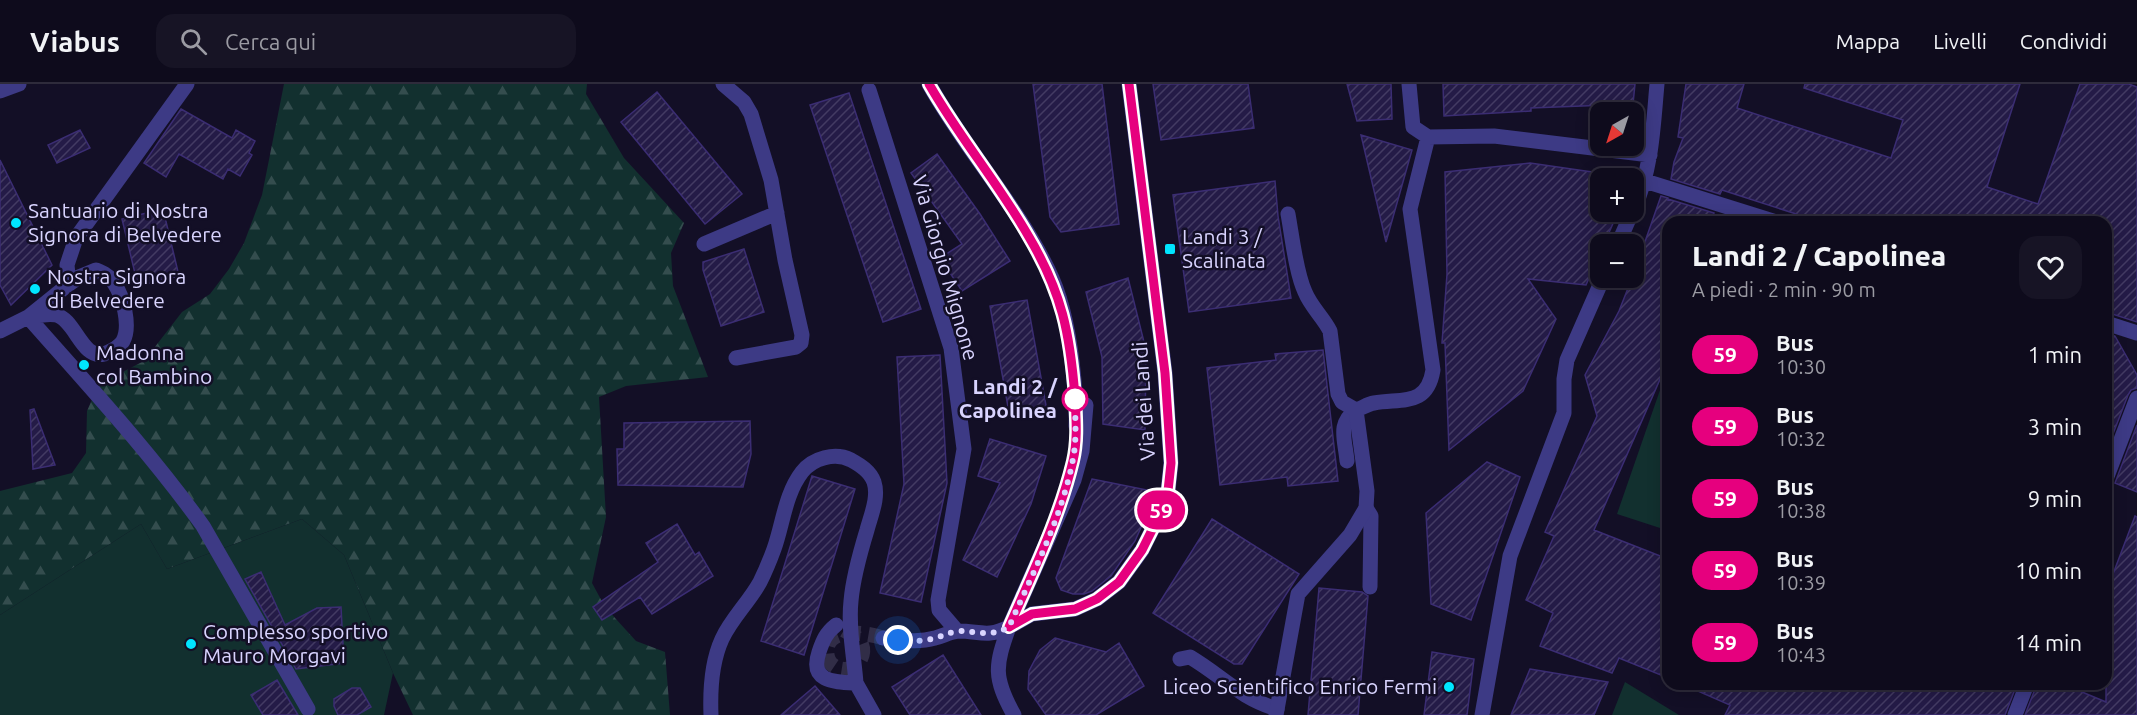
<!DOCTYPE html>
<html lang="it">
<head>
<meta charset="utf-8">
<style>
	:root { --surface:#0e0b1c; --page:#171425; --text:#f1f3f6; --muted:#9b9ba3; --line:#2e2b3b }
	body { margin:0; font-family:Ubuntu,sans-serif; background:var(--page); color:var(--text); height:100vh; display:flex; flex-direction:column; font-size:22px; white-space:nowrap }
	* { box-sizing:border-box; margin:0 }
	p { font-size:20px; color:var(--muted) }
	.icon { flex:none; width:33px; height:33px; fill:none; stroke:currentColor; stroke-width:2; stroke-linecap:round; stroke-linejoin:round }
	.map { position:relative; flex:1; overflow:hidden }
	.side { position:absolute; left:1662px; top:132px; width:450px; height:474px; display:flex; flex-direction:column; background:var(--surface); border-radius:18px; box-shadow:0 3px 15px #0003,0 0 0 2px var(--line) }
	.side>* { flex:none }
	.badge { padding:0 12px; border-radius:20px; font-size:21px; line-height:39px }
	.needle { width:39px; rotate:219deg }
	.tools { position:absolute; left:1590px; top:18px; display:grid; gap:12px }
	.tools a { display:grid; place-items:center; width:54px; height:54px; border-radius:12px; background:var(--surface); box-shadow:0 3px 15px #0003,0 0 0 2px var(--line); font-size:30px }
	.you { position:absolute; width:30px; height:30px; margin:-15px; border:4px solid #fff; border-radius:50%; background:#1a73e8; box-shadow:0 0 0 9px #1a73e833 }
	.map>.badge { position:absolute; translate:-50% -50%; box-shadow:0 0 0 3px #fff }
	.round { display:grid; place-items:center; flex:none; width:63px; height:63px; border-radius:18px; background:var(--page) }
	.overview { display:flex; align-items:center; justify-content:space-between; height:102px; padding:0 30px }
	h1 { font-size:28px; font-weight:800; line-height:45px }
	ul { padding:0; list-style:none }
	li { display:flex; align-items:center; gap:18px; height:72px; padding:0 30px }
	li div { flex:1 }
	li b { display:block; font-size:22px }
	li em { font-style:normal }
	li .badge { min-width:66px; font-weight:700; text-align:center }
	header { display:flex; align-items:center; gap:36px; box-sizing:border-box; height:84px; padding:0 30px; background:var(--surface); border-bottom:2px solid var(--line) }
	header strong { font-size:28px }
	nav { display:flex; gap:33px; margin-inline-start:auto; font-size:21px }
	.search { width:420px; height:54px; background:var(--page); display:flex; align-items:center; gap:15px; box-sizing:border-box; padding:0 21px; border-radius:18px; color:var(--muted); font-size:22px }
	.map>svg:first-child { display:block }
	.forest { fill:url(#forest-firs) }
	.park { fill:#12302f }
	.building { fill:url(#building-hatch); stroke:#3b2d73; stroke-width:1.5 }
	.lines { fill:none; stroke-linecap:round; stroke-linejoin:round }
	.street-tunnel { stroke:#312d47; stroke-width:15; stroke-dasharray:15 8; stroke-linecap:butt }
	.lane { stroke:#3d3a85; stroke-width:15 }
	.street { stroke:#3d3a85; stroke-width:15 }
	.line-casing { stroke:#fff; stroke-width:14 }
	.line { stroke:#e6007e; stroke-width:9 }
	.walk { stroke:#d9d4ff; stroke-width:6; stroke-dasharray:0 10.8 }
	.poi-dot { fill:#00e5ff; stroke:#130f26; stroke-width:2 }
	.stop-dot { fill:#fff; stroke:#e6007e; stroke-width:3 }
	.labels { text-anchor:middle; stroke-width:5; stroke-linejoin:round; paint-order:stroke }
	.poi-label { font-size:21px; fill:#d9d4ff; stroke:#130f26; text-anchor:start }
	.street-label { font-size:21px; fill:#d9d4ff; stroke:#130f26 }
	.stop-label { font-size:21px; font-weight:bold; fill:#d9d4ff; stroke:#130f26; text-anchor:end }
</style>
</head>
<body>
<header>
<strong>Viabus</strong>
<div class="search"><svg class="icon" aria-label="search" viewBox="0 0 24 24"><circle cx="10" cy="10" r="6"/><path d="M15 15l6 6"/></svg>Cerca qui</div>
<nav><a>Mappa</a><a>Livelli</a><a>Condividi</a></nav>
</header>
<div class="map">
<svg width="2137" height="631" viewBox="0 0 2137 631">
	<defs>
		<pattern id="forest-firs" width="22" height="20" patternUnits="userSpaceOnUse" patternTransform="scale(1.5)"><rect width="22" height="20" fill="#12302f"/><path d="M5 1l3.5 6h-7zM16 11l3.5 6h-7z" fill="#344d4e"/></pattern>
		<pattern id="building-hatch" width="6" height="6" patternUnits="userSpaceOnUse" patternTransform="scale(1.5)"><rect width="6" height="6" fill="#241b47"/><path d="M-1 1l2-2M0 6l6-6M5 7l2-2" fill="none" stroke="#433b63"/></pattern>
	</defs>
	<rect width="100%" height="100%" fill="#130f26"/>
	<path class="forest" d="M 284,0 L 587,0 L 586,10 L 624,74 L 684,139 L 671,169 L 673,202 L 708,293 L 626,302 L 599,313 L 606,433 L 592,499 L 605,523 L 636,557 L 665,568 L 670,631 L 413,631 L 393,589 L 344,471 L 302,435 L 167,485 L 141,440 L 0,531 L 0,407 L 72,389 L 86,369 L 87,327 L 99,300 L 144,277 L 182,228 L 210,210 L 229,185 L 244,159 L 262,111 Z"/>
	<path class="park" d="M 1668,283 L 1668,421 L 1660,444 L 1617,430 Z
		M 302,435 L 344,471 L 393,589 L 384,631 L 0,631 L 0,531 L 141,440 L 167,485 Z
		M 1625,598 L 1679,631 L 1612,631 Z"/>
	<path class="building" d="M 1033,0 L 1102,0 L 1119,140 L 1061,148 L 1050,133 Z
		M 1153,0 L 1248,0 L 1254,44 L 1161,56 Z
		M 1347,0 L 1391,0 L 1392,35 L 1357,37 Z
		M 1443,0 L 1635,0 L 1633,20 L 1531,24 L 1531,27 L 1444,32 Z
		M 1686,0 L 1744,0 L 1737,24 L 1891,74 L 1903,36 L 1804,4 L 1805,0 L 2020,0 L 1987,103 L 2038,120 L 2080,0 L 2129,0 L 2137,3 L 2137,238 L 2106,228 L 2106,138 L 1821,138 L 1722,106 L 1720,110 L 1671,95 L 1674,78 L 1683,54 L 1678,53 Z
		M 657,8 L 742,110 L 705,140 L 621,38 Z
		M 849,9 L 921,225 L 883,238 L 810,21 Z
		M 181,25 L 232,54 L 236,46 L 255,57 L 249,69 L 252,71 L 240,92 L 228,85 L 223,95 L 179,70 L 166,93 L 144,79 Z
		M 80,46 L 90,64 L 57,79 L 48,61 Z
		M 1361,51 L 1412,66 L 1386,158 Z
		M 937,70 L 980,130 L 1010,177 L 962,207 L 940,174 L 962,160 L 911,89 Z
		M 0,76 L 52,181 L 11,221 L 0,201 Z
		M 1530,79 L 1613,91 L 1616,94 L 1600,94 L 1600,128 L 1618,128 L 1604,160 L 1600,160 L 1600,169 L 1586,201 L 1528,195 L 1556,235 L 1523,307 L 1449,366 L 1445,259 L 1442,259 L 1447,190 L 1445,88 Z
		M 1275,97 L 1278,132 L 1291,214 L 1189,228 L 1173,111 Z
		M 1661,112 L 1668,114 L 1668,117 L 1668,115 L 1714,129 L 1711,138 L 1668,138 L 1668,277 L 1594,446 L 1668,475 L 1668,594 L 1619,574 L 1612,589 L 1540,562 L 1553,529 L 1526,516 L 1554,452 L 1545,448 L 1597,332 L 1585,291 L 1619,227 L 1632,194 L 1634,194 L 1634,189 Z
		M 163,125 L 179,192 L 138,202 L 122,135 Z
		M 744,165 L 764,228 L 721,242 L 703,186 L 703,178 Z
		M 1128,194 L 1146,266 L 1145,346 L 1103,340 L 1102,273 L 1086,208 Z
		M 1027,216 L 1047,327 L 1010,334 L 990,222 Z
		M 2106,249 L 2115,252 L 2137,291 L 2137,304 L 2131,306 L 2128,311 L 2106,368 Z
		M 1323,266 L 1338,397 L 1288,402 L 1287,393 L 1220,401 L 1207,284 L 1276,276 L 1275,270 Z
		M 940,271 L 947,399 L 921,518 L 880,509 L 904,400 L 897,273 Z
		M 34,325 L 55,381 L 33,385 L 30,326 Z
		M 750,337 L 751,370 L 743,403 L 618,401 L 617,365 L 624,365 L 624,339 Z
		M 2137,341 L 2137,408 L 2115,399 Z
		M 990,355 L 1046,372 L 1031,420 L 997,493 L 963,476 L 1000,399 L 978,392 Z
		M 1487,378 L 1520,393 L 1471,536 L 1431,520 L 1426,429 Z
		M 812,392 L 855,405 L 804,571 L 761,557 Z
		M 1092,395 L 1157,408 L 1135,457 L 1111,492 L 1092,507 L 1084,510 L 1073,510 L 1061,506 L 1056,494 Z
		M 2135,432 L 2137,433 L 2137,631 L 2025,631 L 2037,600 L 2063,600 L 2106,618 L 2106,488 L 2113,490 Z
		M 1212,435 L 1299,490 L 1242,580 L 1234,580 L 1153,529 Z
		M 677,440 L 695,471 L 699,468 L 713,492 L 652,530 L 640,513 L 602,536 L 593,523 L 658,478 L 646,459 Z
		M 261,488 L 285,541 L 317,524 L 341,523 L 344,579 L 296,585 L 245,495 Z
		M 1319,504 L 1362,508 L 1368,512 L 1358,631 L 1308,631 Z
		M 1055,554 L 1106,568 L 1119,559 L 1144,602 L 1096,631 L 1046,631 L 1028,605 L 1029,587 L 1040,566 Z
		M 1432,568 L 1474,575 L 1467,631 L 1424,631 Z
		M 943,571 L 981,631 L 910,631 L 892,603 Z
		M 1530,585 L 1608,598 L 1594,631 L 1511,631 Z
		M 277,596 L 298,631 L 263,631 L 251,611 Z
		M 1682,600 L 2017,600 L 2005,631 L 1725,631 L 1730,621 Z
		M 815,602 L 840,631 L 781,631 Z
		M 352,604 L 360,604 L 371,623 L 357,631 L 338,631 L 334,622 L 334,615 Z"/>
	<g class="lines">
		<path class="street-tunnel" d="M 844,546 C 849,549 856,552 859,556 C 871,572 851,594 834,582 C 829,579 826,572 827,566 C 828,542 868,549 883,554"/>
		<path class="lane" d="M 1347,377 C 1345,355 1337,340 1356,326
			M 1366,424 L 1371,432 L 1370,503
			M 1180,575 L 1190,573 C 1222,592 1240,614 1277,625"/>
		<path class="street" d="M 723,0 L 744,18 L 751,30 L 771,96 L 785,176 L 802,251 L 801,259 L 796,263 L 736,274
			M 929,0 C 966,67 1020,124 1052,194 C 1066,226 1071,262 1074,296 C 1075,311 1077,327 1076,342
			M 1409,0 L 1413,43 L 1428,53 L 1494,52 L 1650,71
			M 869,6 L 951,264 L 964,365 L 938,516 L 939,526 L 957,547
			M 0,7 L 19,0
			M 1645,97 L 1776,138
			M 1634,125 C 1652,84 1653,44 1657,0
			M 1288,130 C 1292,152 1296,189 1305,208 C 1311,223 1323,233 1330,247 L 1338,310 L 1342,318 L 1356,326
			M 704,160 L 777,129
			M 1618,160 L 1632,128
			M 28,233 C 88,301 150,368 203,442 L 308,625
			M 28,233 C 36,232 48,229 56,231 C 75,235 82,276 104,270 C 111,267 119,264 123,257 C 131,242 123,212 114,199 C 110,192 103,189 96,186 L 79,193 L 69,200
			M 2106,239 L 2137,249
			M 0,247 L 28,233 L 69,200 L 67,181 L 76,154 L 187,0
			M 1086,321 L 1082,367 L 1074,396 L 1009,543 L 1032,530 L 1075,525 L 1097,515 L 1119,498 L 1142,466 L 1156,438 L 1168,407 L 1171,379 L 1165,289 L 1129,0
			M 2106,395 L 2137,314
			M 836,541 C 826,549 823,556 819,568 C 809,598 834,598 856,599 L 874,631
			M 1009,543 C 995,582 993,593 1014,631
			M 883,554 C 901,556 918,559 935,554 C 943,552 950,548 958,547 C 980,547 987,554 1009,543
			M 711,631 C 710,606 711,579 722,555 C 731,535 749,518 760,498 C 765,488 770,476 774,465 C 783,440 785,410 802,388 C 813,374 835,368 851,376 C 860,381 870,387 874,398 C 879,413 871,431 867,446 C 860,469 853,493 851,517 C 848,544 854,572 856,599
			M 1276,631 L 1298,510 L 1350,451 L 1366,424 L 1367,407 L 1356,326 C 1362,324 1368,320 1374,319 C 1402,314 1427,323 1433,286 L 1410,125 L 1428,53
			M 1482,631 L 1510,472 L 1564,329 L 1564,295 L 1567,276 L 1603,194
			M 2015,631 L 2027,600"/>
	</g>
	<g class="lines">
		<defs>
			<path id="line" d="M 929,0 C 959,53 999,100 1029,153 C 1062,209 1070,249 1075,313 C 1076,334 1078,356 1073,377 C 1059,435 1033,488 1009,543 L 1032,530 L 1075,525 L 1097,515 L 1119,498 L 1142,466 L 1156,438 L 1168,407 L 1171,379 L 1165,289 L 1129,0"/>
		</defs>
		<use href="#line" class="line-casing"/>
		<use href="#line" class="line"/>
		<path class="walk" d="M 898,556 C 910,557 923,558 935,554 C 943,552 950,548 958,547 C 980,547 987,554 1009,543 C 1033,488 1062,434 1073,375 C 1077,355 1075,335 1075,315"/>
	</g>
	<g class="poi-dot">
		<circle cx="16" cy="139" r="6"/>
		<rect x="1164" y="159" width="12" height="12" rx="3"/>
		<circle cx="35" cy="205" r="6"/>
		<circle cx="84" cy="281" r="6"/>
		<circle cx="191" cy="560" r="6"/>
		<circle cx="1449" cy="603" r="6"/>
	</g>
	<circle class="stop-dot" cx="1075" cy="315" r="12"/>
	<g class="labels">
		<g class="poi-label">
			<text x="28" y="134">Santuario di Nostra<tspan x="28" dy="24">Signora di Belvedere</tspan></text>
			<text x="1182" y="160">Landi 3 /<tspan x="1182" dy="24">Scalinata</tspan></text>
			<text x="47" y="200">Nostra Signora<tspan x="47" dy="24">di Belvedere</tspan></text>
			<text x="96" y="276">Madonna<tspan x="96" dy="24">col Bambino</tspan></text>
			<text x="203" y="555">Complesso sportivo<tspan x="203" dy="24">Mauro Morgavi</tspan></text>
			<text x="1437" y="610" text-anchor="end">Liceo Scientifico Enrico Fermi</text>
		</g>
		<g class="street-label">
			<text transform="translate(945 184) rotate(74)" y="7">Via Giorgio Mignone</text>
			<text transform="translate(1144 317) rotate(-94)" y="7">Via dei Landi</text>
		</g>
		<g class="stop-label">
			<text x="1057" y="310">Landi 2 /<tspan x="1057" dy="24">Capolinea</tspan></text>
		</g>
	</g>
</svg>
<div class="tools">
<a><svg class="needle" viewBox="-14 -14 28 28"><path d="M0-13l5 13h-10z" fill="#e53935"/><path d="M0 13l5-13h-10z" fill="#9b9ba3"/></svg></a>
<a>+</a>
<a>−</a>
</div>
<div class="you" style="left:898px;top:556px"></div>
<b class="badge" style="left:1161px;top:426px;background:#e6007e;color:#fff">59</b>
<section class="side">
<div class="overview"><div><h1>Landi 2 / Capolinea</h1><p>A piedi · 2 min · 90 m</p></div><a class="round"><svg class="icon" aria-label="heart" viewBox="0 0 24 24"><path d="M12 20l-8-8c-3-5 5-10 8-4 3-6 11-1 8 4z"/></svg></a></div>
<ul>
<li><span class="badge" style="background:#e6007e;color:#fff">59</span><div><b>Bus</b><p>10:30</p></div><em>1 min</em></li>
<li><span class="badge" style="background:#e6007e;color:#fff">59</span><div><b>Bus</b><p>10:32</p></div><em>3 min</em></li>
<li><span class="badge" style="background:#e6007e;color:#fff">59</span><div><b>Bus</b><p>10:38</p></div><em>9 min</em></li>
<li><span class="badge" style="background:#e6007e;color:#fff">59</span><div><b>Bus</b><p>10:39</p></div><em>10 min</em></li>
<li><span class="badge" style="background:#e6007e;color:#fff">59</span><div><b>Bus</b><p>10:43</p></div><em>14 min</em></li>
</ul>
</section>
</div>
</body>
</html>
